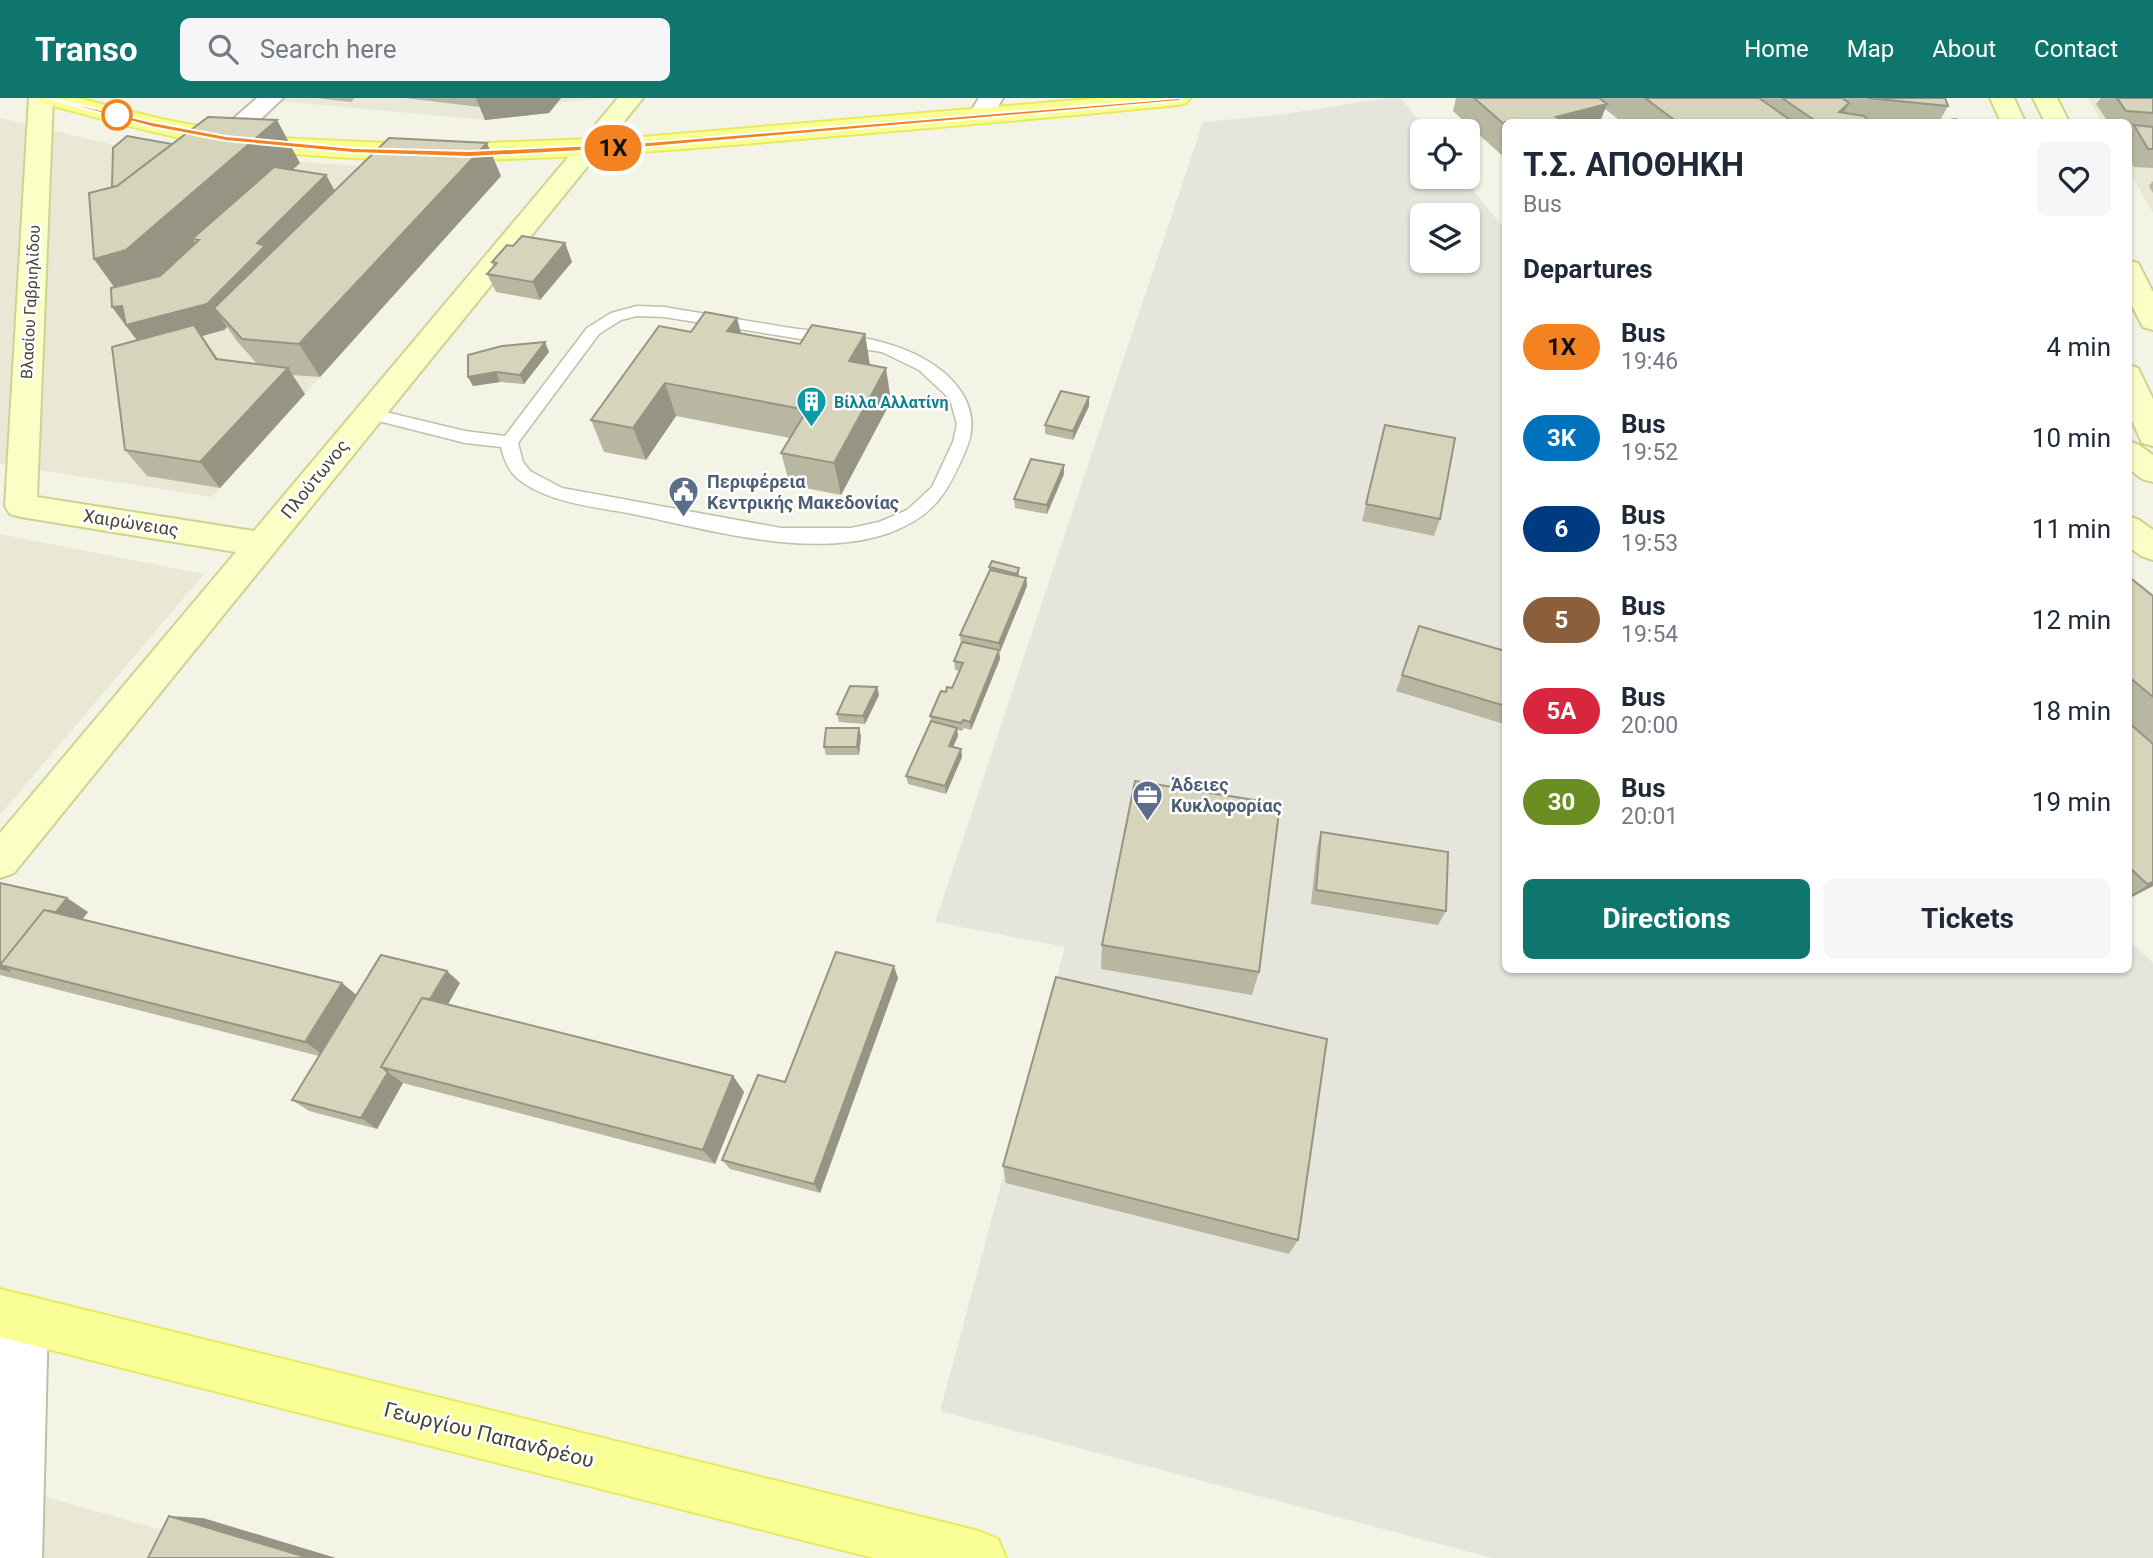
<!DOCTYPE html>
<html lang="en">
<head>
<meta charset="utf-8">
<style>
	:root { --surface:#fff; --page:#f6f6f7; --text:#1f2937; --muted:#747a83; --accent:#0f766e }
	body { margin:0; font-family:Roboto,sans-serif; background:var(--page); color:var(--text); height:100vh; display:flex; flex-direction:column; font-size:26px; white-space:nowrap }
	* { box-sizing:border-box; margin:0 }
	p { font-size:23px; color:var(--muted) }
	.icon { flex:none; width:38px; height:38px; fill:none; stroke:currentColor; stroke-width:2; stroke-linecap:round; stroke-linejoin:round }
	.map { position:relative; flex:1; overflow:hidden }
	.drawer { position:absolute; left:1502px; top:21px; width:630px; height:854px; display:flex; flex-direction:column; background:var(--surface); border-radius:10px; box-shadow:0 2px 5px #0004 }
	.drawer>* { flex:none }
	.badge { padding:0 14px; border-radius:23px; font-size:24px; line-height:46px }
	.tools { position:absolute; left:1410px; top:21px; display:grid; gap:14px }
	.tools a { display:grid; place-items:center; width:70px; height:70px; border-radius:10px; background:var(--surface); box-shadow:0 2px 5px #0004; font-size:35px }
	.map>.badge { position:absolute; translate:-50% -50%; box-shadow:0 0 0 4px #fff }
	h2 { padding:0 21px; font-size:26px; line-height:63px }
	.round { display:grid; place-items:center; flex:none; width:74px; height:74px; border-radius:10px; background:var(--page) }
	.head { display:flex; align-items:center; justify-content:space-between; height:119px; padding:0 21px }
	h1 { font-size:33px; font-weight:700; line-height:52px }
	.cta { display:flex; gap:14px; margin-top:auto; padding:14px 21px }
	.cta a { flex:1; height:80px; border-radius:10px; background:var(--accent); color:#fff; font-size:28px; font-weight:700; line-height:80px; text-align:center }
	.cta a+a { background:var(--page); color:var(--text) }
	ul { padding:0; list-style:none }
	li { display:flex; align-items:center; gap:21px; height:91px; padding:0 21px }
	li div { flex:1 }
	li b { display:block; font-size:26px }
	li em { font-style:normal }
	li .badge { min-width:77px; font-weight:700; text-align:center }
	header { display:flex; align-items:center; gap:42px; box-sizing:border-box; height:98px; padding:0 35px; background:var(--accent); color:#fff }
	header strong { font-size:33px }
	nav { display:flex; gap:38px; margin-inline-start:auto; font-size:24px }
	.search { width:490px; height:63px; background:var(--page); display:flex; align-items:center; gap:18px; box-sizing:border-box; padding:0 24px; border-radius:10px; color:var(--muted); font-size:26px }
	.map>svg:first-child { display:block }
	.residential { fill:#e8e8d4 }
	.industrial { fill:#e6e5db; fill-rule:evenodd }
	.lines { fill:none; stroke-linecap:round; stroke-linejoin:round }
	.lane-casing { stroke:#c0c0a8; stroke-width:3 }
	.street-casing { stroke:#c0c0a8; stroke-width:4 }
	.secondary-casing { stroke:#cfd392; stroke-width:4 }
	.primary-casing { stroke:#e6ea5f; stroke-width:4 }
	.lane { fill:#fff; fill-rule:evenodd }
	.street { fill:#fff; fill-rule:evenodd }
	.secondary { fill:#faffc6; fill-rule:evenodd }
	.primary { fill:#faff95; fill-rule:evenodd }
	.wall { fill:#b8b7a1; fill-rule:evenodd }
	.shaded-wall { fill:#969583 }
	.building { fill:#d6d5bb; stroke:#969583; stroke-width:2 }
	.line { fill:#f58220; stroke:#fff; stroke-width:2 }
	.stop-dot { fill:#fff; stroke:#f58220; stroke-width:3.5 }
	.labels { text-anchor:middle; stroke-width:5; stroke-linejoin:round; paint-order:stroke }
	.far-street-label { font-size:16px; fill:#474635; stroke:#fff }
	.far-culture-label { font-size:16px; font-weight:bold; fill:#0d838f; stroke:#fff; text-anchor:start }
	.street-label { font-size:18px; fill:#474635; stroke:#fff }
	.service-label { font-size:18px; font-weight:bold; fill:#4e5e75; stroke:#fff; text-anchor:start }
	.near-street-label { font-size:21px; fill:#474635; stroke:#fff }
</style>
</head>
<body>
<header>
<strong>Transo</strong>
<div class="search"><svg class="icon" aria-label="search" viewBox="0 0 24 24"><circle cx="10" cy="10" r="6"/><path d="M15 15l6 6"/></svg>Search here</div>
<nav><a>Home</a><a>Map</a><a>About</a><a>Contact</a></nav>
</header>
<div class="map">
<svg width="2153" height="1460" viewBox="0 0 2153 1460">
	<rect width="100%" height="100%" fill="#f4f4e6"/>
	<path class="residential" d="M 246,0 L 606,0 L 557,5 L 549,15 L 485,22 Z
		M 2088,0 L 2153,0 L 2153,115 L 2128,71 L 2128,24 L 2102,24 Z
		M 0,20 L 136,52 L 501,78 L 212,399 L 0,366 Z
		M 0,436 L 204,476 L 0,717 Z
		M 0,1386 L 261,1460 L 0,1460 Z"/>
	<path class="industrial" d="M 1387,0 L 1401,0 L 1427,33 L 1423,33 L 1423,79 L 1463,79 L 1505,132 L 1505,872 L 2128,872 L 2128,841 L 2153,865 L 2153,1460 L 1492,1460 L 940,1313 L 1065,849 L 935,824 L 1203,24 L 1278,17 ZM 1423,117 L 1468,117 L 1468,163 L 1423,163 Z"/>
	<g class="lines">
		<defs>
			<path id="lane" d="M 637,208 L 664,209 C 704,216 744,222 784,229 C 818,234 855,236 888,246 C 937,260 990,299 965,354 C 947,396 934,418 889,435 C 811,462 710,432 633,416 C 596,409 554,406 522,384 C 510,376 504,363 501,349 L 465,345 L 363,319 L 361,315 L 369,310 L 465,333 L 505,338 L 587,230 L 611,215 ZM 637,218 L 664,219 L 882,254 L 919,272 L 950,301 L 957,326 L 953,344 L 932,389 L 907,412 L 879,424 L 851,430 L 781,430 L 562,390 L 530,373 L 523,364 L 518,345 L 599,236 L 621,222 Z"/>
			<path id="street" d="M 257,0 L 283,0 L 235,45 L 226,47 L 217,45 L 214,40 L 217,35 Z
				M 979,0 L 1003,0 L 989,23 L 980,25 L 971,23 L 968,18 Z
				M 24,1197 L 41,1204 L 48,1221 L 42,1460 L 0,1460 L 0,1221 L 7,1204 Z"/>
			<path id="secondary" d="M 29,0 L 53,0 L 37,399 L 254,433 L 618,0 L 643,0 L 14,775 L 0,780 L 0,735 L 236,454 L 21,419 L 10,416 L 5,408 Z
				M 1990,0 L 2014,0 L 2025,24 L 2001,24 Z
				M 2033,0 L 2057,0 L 2069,24 L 2045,24 Z
				M 2128,163 L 2138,165 L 2153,194 L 2153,232 L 2143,229 L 2128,200 Z
				M 2128,267 L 2138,270 L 2153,301 L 2153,348 L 2142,345 L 2128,314 Z
				M 2128,343 L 2139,347 L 2153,357 L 2153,384 L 2142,381 L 2128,370 Z
				M 2128,418 L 2139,422 L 2153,432 L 2153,462 L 2141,458 L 2128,448 Z"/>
			<path id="primary" d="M 38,0 L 78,0 L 161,21 L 228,34 L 297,41 L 435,47 L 642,39 L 1102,0 L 1190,0 L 1186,5 L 1178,7 C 1041,21 903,32 766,44 C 587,59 405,74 226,48 C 164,39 103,21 42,5 Z
				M 0,1191 L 979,1433 L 998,1441 L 1006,1460 L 874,1460 L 0,1239 Z"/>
		</defs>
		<use href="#lane" class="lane-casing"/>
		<use href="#street" class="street-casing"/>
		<use href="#secondary" class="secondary-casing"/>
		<use href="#primary" class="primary-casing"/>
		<use href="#lane" class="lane"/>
		<use href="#street" class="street"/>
		<use href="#secondary" class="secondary"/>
		<use href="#primary" class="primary"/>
	</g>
	<path class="wall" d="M 316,0 L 355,0 L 351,4 Z
		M 405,0 L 561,0 L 549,15 L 485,22 L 480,9 Z
		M 1456,0 L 1945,0 L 1948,8 L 1939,24 L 1957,24 L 1622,24 L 1605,11 L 1505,24 L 1505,60 L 1453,13 Z
		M 2101,0 L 2153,0 L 2153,70 L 2134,69 L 2128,58 L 2128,35 L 2130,32 L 2128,32 L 2128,24 L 2108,24 L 2096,6 Z
		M 172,46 L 300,65 L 292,72 L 326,77 L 335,93 L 501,78 L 320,279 L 292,277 L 305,296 L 220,390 L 147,378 L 125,352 L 137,242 L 112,209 L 114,189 L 94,161 L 112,89 ZM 227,229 L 237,243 L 257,266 L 218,261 L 202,238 L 224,232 Z
		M 2153,83 L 2153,95 L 2149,88 Z
		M 565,145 L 572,164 L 540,202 L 496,194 L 487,176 L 494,169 L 492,164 Z
		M 691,234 L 741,235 L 800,246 L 865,236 L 870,267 L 891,303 L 841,397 L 790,387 L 781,355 L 790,340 L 676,318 L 646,362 L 604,354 L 591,322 Z
		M 545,244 L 549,254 L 524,286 L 500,284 L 473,288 L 468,279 Z
		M 1089,308 L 1073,342 L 1045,336 L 1045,327 Z
		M 1385,327 L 1440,421 L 1434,438 L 1362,423 Z
		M 1064,376 L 1047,416 L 1015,410 L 1014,401 Z
		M 989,469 L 1019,470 L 1019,478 L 1026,480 L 1027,488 L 999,554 L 1000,561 L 971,632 L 964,630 L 962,633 L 957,632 L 958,638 L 953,649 L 961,651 L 962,659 L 946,696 L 908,686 L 906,678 L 931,623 L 930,618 L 946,594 L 952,590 L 960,573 L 955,572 L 954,563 L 961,545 L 960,537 L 989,473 Z
		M 2128,478 L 2153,498 L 2153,788 L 2128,801 Z
		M 1419,528 L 1505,553 L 1505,624 L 1504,626 L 1396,593 Z
		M 877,589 L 879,597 L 865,626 L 839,624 L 837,616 Z
		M 861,638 L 859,657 L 826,657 L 824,649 Z
		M 1321,734 L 1446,813 L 1438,827 L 1311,806 L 1317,749 Z
		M 0,785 L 67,800 L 88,814 L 82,821 L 357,897 L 447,873 L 460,885 L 448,906 L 733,978 L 744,994 L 715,1066 L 403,985 L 377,1031 L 309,1013 L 292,1002 L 319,958 L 0,877 Z
		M 1102,847 L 1259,874 L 1252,897 L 1101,871 Z
		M 898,880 L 820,1095 L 730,1071 L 722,1062 L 785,984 Z
		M 1003,1068 L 1298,1142 L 1289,1156 L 1006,1085 Z"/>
	<path class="shaded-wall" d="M 476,0 L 561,0 L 549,15 L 485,22 Z
		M 1849,5 L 1840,23 L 1830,24 L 1839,14 Z
		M 1607,6 L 1600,24 L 1555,24 L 1556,19 Z
		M 277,22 L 300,65 L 205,151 L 199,142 L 192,141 L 201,154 L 125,204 L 94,161 Z
		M 487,45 L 501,78 L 320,279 L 299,246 Z
		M 326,77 L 340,103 L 214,210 L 227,229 L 224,232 L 202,238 L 235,287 L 145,253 L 112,209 L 257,145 Z
		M 565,145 L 572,164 L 540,202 L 533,184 Z
		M 737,220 L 746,253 L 727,233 Z
		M 865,236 L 870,269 L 849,263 Z
		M 545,244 L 549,254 L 524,286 L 520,277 Z
		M 288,270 L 305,296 L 220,390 L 200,364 Z
		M 886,270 L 891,303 L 841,397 L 834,365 Z
		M 496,274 L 500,284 L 473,288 L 468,279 Z
		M 665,285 L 676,318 L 646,362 L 633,330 Z
		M 1089,299 L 1089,308 L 1073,342 L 1073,333 Z
		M 1064,367 L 1064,376 L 1047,416 L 1047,407 Z
		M 1026,480 L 1027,488 L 1000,554 L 999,545 Z
		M 999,552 L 1000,561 L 971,632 L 970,624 Z
		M 877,589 L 879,597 L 865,626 L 863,618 Z
		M 859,630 L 861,638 L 859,657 L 857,649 Z
		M 957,630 L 958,638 L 950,656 L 949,648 Z
		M 961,651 L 962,659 L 946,696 L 945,688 Z
		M 2153,784 L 2153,788 L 2128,801 L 2128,799 Z
		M 67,800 L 88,814 L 39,877 L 12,870 Z
		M 894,868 L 898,880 L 820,1095 L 814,1086 Z
		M 447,873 L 460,885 L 408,976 L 390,971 Z
		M 342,885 L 364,903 L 329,961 L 305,944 Z
		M 388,974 L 403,985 L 377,1031 L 361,1020 Z
		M 733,978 L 744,994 L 715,1066 L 703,1052 Z
		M 169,1418 L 203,1420 L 336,1460 L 309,1460 Z"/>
	<path class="building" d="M 1474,0 L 1599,0 L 1607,6 L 1556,19 L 1563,24 L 1505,24 L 1505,27 Z
		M 1645,0 L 1759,0 L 1793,24 L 1677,24 Z
		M 1782,0 L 1842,0 L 1849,5 L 1839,14 L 1864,18 L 1868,22 L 1855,24 L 1834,24 L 1835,23 L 1817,24 Z
		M 1868,0 L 1945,0 L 1948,8 Z
		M 2117,0 L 2153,0 L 2153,15 L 2126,13 Z
		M 208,19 L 277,22 L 126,152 L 94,161 L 89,95 L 117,88 Z
		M 1956,21 L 1957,24 L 1935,24 Z
		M 2134,27 L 2153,29 L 2153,51 L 2148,51 Z
		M 127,38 L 172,46 L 117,88 L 112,89 L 113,50 Z
		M 389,40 L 487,45 L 299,246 L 242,241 L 214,210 Z
		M 274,69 L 326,77 L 257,145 L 265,148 L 207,206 L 126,227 L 122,208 L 112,209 L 111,190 L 160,178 L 199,142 L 192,141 Z
		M 522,138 L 565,145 L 533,184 L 487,176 L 497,165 L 492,164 L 507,147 L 513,148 Z
		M 705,214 L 737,220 L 727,233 L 800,246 L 812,227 L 865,236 L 849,263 L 886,270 L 834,365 L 781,355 L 807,312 L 665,285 L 633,330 L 591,322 L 659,228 L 691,234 Z
		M 194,227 L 216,261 L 288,270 L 200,364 L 125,352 L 112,249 Z
		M 545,244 L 520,277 L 496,274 L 468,279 L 468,257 L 502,248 Z
		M 1061,293 L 1089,299 L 1073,333 L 1045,327 Z
		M 1385,327 L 1455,340 L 1440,421 L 1366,406 Z
		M 1031,361 L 1064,367 L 1047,407 L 1014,401 Z
		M 992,463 L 1019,470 L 1017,476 L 989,469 Z
		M 990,472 L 1026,480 L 999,545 L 960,537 Z
		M 2128,478 L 2153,498 L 2153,599 L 2128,578 Z
		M 1419,528 L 1505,553 L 1505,608 L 1402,577 Z
		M 962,544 L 999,552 L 970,624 L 963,622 L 961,625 L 930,618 L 941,593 L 946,594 L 947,589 L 952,590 L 963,565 L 954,563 Z
		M 850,588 L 877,589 L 863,618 L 837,616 Z
		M 931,623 L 957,630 L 949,648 L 961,651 L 945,688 L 906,678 Z
		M 2128,624 L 2153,646 L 2153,784 L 2147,786 L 2128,768 Z
		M 826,630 L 859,630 L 857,649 L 824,649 Z
		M 1135,683 L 1280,706 L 1259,874 L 1102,847 Z
		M 1321,734 L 1448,754 L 1446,813 L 1316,792 Z
		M 0,785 L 67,800 L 56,814 L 44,812 L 0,867 L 10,873 L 0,870 Z
		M 44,812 L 342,885 L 305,944 L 0,867 Z
		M 836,854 L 894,868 L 814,1086 L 722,1062 L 758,977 L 785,984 Z
		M 381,857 L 447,873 L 430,901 L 422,900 L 381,969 L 388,974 L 361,1020 L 292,1002 Z
		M 1056,879 L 1327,941 L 1298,1142 L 1003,1068 Z
		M 422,900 L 733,978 L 703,1052 L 381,969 Z
		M 169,1418 L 309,1460 L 148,1460 Z"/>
	<path class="line" d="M 46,0 L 50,0 L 152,24 L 226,38 L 353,50 L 469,53 L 637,45 L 1179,0 L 1183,0 L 1179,3 L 637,50 L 469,59 L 353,55 L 226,43 L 152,29 Z"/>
	<defs>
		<symbol id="building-pin" viewBox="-11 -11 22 30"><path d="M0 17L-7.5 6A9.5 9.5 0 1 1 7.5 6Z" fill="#0f9aa8" stroke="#fff"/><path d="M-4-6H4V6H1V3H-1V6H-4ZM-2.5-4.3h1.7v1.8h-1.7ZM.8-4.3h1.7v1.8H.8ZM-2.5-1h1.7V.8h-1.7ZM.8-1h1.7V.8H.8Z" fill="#fff"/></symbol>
		<symbol id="civic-pin" viewBox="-11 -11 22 30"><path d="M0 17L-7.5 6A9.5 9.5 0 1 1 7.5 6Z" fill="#5c6f8a" stroke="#fff"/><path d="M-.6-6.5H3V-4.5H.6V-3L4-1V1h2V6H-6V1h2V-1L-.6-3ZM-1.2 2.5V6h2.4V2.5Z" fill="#fff"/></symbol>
		<symbol id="office-pin" viewBox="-11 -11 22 30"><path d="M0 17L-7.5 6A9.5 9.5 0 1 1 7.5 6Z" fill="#5c6f8a" stroke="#fff"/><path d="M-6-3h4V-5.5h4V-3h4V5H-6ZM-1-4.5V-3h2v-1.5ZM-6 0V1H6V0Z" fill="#fff"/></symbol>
	</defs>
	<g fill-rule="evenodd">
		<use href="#building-pin" x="794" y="286" width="35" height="47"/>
		<use href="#civic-pin" x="666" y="376" width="35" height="47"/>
		<use href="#office-pin" x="1130" y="680" width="35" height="47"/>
	</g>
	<circle class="stop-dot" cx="117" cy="17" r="14"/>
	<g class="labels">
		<g class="far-street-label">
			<text transform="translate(30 204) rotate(-87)" y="6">Βλασίου Γαβριηλίδου</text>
		</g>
		<g class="far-culture-label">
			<text x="834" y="310">Βίλλα Αλλατίνη</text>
		</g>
		<g class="street-label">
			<text transform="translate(315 381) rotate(-51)" y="6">Πλούτωνος</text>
			<text transform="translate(131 425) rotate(9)" y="6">Χαιρώνειας</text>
		</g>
		<g class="service-label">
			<text x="707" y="390">Περιφέρεια<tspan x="707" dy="21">Κεντρικής Μακεδονίας</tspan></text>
			<text x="1171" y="693">Άδειες<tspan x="1171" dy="21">Κυκλοφορίας</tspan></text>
		</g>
		<g class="near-street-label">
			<text transform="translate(489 1337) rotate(14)" y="7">Γεωργίου Παπανδρέου</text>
		</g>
	</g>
</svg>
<div class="tools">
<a><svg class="icon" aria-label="locate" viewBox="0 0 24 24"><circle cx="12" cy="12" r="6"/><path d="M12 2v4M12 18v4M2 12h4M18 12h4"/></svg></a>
<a><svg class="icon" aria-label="layers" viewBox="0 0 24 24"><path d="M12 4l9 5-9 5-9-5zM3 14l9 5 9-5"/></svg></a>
</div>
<b class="badge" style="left:613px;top:50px;background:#f58220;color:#111">1Χ</b>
<section class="drawer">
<div class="head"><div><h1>Τ.Σ. ΑΠΟΘΗΚΗ</h1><p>Bus</p></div><a class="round"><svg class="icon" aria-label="heart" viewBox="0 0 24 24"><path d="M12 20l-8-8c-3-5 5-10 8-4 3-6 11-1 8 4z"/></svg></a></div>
<h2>Departures</h2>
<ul>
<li><span class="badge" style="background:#f58220;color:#111">1Χ</span><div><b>Bus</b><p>19:46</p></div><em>4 min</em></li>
<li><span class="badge" style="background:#0072bc;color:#fff">3Κ</span><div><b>Bus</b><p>19:52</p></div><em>10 min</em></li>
<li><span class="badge" style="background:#003b80;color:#fff">6</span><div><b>Bus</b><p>19:53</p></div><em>11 min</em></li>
<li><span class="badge" style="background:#8b5e3c;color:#fff">5</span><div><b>Bus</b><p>19:54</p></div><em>12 min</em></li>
<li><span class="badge" style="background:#d7263d;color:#fff">5Α</span><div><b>Bus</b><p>20:00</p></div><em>18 min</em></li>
<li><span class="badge" style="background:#6b8e23;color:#fff">30</span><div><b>Bus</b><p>20:01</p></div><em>19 min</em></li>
</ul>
<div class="cta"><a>Directions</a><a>Tickets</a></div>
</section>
</div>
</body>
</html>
